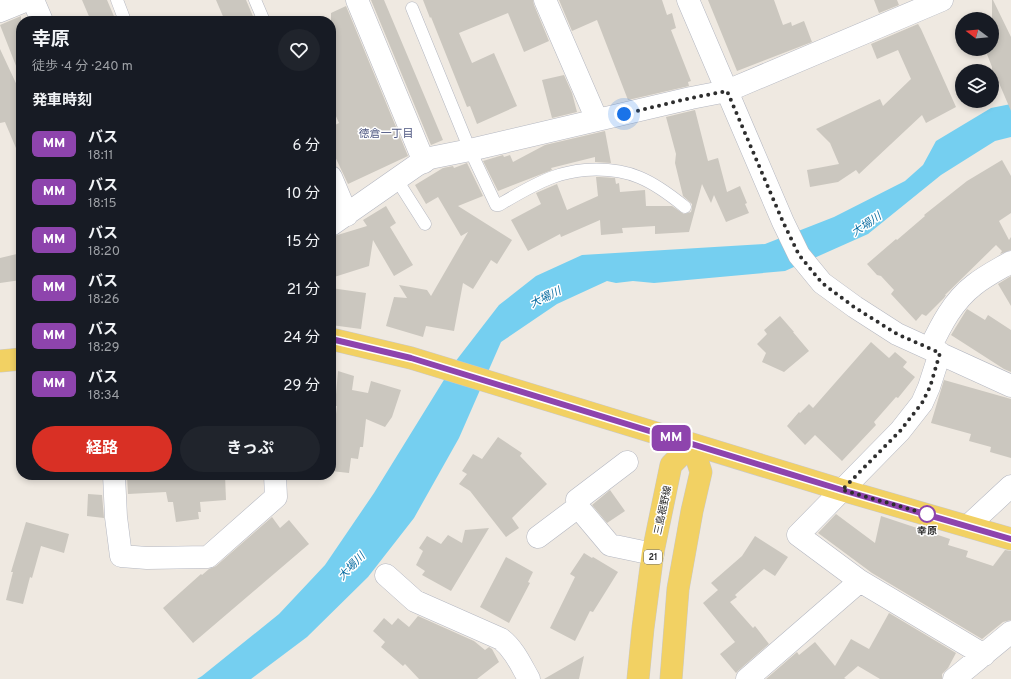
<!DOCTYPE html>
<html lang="ja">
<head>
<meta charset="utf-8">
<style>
	:root { --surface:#171b24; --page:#20242c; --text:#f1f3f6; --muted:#9ea1a6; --accent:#d93025 }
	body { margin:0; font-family:Overpass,"Noto Sans JP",sans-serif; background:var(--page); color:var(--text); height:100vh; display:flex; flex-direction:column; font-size:15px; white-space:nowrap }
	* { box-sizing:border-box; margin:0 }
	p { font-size:13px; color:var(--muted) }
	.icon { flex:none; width:22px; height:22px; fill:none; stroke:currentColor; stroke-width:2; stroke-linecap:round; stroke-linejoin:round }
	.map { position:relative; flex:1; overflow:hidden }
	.panel { position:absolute; left:16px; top:16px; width:320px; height:464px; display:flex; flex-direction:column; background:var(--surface); border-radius:16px; box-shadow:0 2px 6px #0003 }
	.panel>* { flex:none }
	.badge { padding:0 8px; border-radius:6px; font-size:14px; line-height:26px }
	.needle { width:26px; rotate:286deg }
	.controls { position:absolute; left:955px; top:12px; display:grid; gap:8px }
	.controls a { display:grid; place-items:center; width:44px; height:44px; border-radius:50%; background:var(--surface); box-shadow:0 2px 6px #0003; font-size:20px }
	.you { position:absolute; width:20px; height:20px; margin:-10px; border:3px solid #fff; border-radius:50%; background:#1a73e8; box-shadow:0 0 0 6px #1a73e833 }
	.map>.badge { position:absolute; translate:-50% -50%; box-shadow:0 0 0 2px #fff }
	h2 { padding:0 16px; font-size:15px; line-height:36px }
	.round { display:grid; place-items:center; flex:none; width:42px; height:42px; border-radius:21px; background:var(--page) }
	.overview { display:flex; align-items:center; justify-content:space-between; height:68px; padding:0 16px }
	h1 { font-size:19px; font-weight:700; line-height:30px }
	.cta { display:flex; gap:8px; margin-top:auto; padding:8px 16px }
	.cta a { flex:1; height:46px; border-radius:24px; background:var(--accent); color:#fff; font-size:16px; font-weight:700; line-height:46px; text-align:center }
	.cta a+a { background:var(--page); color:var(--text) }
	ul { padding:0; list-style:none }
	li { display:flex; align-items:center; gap:12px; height:48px; padding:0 16px }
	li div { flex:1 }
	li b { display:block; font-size:15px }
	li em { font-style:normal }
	li .badge { min-width:44px; font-weight:700; text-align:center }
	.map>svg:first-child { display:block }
	.water { fill:#75cff0 }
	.building { fill:#cbc7bf }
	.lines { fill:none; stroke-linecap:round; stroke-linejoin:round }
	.lane-casing { stroke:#b4b7c1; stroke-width:13 }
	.street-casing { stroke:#b4b7c1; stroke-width:23 }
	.primary-casing { stroke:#c9c9c9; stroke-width:23 }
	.lane { stroke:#fff; stroke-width:12 }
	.street { stroke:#fff; stroke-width:22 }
	.primary { stroke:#f2d163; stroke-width:22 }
	.line-casing { stroke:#fff; stroke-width:9 }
	.line { stroke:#8e44ad; stroke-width:6 }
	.walk { stroke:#2e2e2e; stroke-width:4; stroke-dasharray:0 7.2 }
	.stop-dot { fill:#fff; stroke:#8e44ad; stroke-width:2 }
	.labels { text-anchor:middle; stroke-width:3; stroke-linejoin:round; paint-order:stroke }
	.shield { fill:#fff; stroke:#6d6d6d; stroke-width:1 }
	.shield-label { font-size:9px; font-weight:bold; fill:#2e2e2e }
	.street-label { font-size:10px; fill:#2e2e2e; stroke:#fff }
	.stop-label { font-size:10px; font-weight:bold; fill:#2e2e2e; stroke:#fff }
	.neighbourhood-label { font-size:11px; fill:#4d5680; stroke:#fff }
	.water-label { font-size:11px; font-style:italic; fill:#0d6fa3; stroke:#fff }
</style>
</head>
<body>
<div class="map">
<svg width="1011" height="679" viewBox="0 0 1011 679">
	<rect width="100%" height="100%" fill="#efe9e1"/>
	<path class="water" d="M 1011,104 L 1011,137 L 995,141 L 941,175 L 868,234 L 785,271 L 654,283 L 633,281 L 616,283 L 607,281 L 557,304 L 501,342 L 459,438 L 414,518 L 368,577 L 307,637 L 251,679 L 197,679 L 202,676 L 279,614 L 325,565 L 374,493 L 455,362 L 499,305 L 536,276 L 582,255 L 765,244 L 834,217 L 905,181 L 923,165 L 936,141 L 991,108 Z"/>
	<path class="building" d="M 82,0 L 107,0 L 116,21 L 91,21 Z
		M 216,0 L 246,0 L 255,21 L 225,21 Z
		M 371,0 L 384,0 L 443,140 L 431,145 Z
		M 423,0 L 533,0 L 534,5 L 549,41 L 524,52 L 508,13 L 459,33 L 472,63 L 494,53 L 517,106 L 477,124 L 470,106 L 467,107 L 431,17 L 430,18 Z
		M 559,0 L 662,0 L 667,15 L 672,13 L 676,28 L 671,30 L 691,81 L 688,82 L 689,86 L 628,100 L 597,20 L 572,31 Z
		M 708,0 L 774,0 L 783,25 L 791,22 L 792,26 L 804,21 L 812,42 L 737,71 Z
		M 874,0 L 897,0 L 899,5 L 879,13 Z
		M 992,0 L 993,0 L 1011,37 L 1011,111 L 999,83 L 992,87 L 992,67 L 985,49 L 992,49 Z
		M 346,6 L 408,156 L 348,184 L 331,148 L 331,127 L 339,123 L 331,105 L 331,13 Z
		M 21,16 L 21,75 L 20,76 L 0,25 Z
		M 918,24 L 921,29 L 956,107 L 926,123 L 922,115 L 859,174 L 856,170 L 838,182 L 810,187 L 807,170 L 839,164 L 830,143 L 816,129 L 880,99 L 883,106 L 911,79 L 898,50 L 877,59 L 871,44 Z
		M 0,49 L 21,94 L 21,160 L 5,122 L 0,123 Z
		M 564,75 L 572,93 L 577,112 L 552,118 L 542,80 Z
		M 695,110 L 708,161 L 718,158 L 727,192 L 740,186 L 747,203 L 745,204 L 749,213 L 726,222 L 714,195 L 711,203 L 702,184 L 689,232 L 655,234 L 655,226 L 622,228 L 623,233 L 601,235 L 600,220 L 561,237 L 560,234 L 528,251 L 511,220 L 541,204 L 536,193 L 557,184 L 567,210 L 598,196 L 596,177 L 600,177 L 615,178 L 616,184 L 619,183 L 620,192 L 645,190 L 646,206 L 672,206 L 684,214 L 691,212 L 692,208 L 692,204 L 683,196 L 675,163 L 676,154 L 666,117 Z
		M 605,131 L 611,163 L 595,162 L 595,157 L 551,168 L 552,170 L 498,191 L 483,161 L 503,155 L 504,157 L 510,155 L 513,162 L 545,145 Z
		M 1002,160 L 1011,176 L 1011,213 L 999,221 L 1009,240 L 1011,237 L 1011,250 L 1000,254 L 1002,251 L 996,245 L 945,295 L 946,295 L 944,298 L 926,316 L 922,314 L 916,321 L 891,294 L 894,290 L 881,276 L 877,275 L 867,264 L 896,239 L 897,240 L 925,216 L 924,215 L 967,181 Z
		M 467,163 L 483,196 L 458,206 L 512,240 L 497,264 L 491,260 L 473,289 L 463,283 L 454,331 L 426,326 L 423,337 L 386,326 L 394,297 L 407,298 L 399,285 L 427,290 L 431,296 L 468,232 L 461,236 L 438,197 L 426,204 L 415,185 L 443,168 L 453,166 L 454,168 Z
		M 386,206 L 396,223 L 390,227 L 413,265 L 394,276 L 373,240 L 369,266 L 331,278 L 331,237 L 367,226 L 363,220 Z
		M 21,253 L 21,280 L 0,283 L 0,258 Z
		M 1011,276 L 1011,306 L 998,284 Z
		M 331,288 L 366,293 L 361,329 L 331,325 Z
		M 967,309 L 985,320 L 988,315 L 1011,330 L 1011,372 L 1004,369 L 951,335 Z
		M 780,316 L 794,332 L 793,332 L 809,351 L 784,372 L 762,362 L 766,353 L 757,344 L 767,334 L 764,330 Z
		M 871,342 L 889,358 L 895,352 L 907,362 L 903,367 L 915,377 L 898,398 L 896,397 L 874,422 L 876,425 L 842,461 L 815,435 L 805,445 L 787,426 L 799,412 L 800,413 L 809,404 L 813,408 Z
		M 338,371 L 354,376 L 352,390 L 368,393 L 371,381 L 401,390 L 392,417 L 385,427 L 366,419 L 363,447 L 360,447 L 358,459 L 351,458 L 349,473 L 331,471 L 331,454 L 337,406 L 335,406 Z
		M 944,380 L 1011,399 L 1011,458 L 990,452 L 991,447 L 969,441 L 971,434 L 931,423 Z
		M 498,437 L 522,453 L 520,456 L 547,484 L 512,518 L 519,528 L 506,537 L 470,491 L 459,484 L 467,474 L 462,471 L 473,454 L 482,459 Z
		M 148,475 L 225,475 L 226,500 L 200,502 L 201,512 L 198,512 L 199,519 L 176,522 L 173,502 L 168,502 L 166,492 L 128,494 L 127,476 Z
		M 610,490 L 625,511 L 607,523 L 592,505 Z
		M 88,494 L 102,495 L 104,518 L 87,516 Z
		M 836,514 L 875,543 L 881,516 L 950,539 L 948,545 L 968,551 L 966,557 L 993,566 L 1005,550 L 1011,551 L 1011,620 L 1003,622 L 982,639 L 872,573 L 818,533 Z
		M 272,517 L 280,528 L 289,520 L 309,544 L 193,643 L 163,608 L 201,574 L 202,575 L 209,569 L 216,566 Z
		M 26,522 L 69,534 L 64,553 L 41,546 L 32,578 L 30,577 L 23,604 L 6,600 L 13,572 L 11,572 Z
		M 489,528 L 451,591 L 422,575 L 425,571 L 416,565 L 423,551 L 419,548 L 427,536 L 441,544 L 448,535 L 462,543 L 465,530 Z
		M 755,536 L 788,557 L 775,576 L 764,569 L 735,595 L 737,597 L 730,602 L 753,628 L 755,626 L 769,644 L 739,670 L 736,673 L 720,654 L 735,642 L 703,603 L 718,590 L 711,583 L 742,556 Z
		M 584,553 L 592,558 L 593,557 L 618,572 L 593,612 L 590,611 L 575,641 L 550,628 L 575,577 L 570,574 Z
		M 506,557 L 533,572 L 528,582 L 530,583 L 509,623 L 480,607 Z
		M 889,613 L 956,653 L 948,668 L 942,674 L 942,679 L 880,679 L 858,666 L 844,678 L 846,679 L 766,679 L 797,652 L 799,655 L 815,642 L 835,666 L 851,639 L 869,649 Z
		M 418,616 L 474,641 L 485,650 L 489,647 L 492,649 L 499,662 L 477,679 L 419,679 L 405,664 L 403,666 L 381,647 L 385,642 L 373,631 L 384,618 L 392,625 L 398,618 L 409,627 Z
		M 584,656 L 579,679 L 544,679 Z"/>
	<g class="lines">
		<defs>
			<path id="lane" d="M 117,0 L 125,21
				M 255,0 L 264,21
				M 412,8 L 470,150 L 496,205 L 499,205 C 516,195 534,184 553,177 C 564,173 574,171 585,170 C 629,167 652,180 685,207
				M 397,180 L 425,224"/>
			<path id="street" d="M 33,0 L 42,21
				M 357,0 L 424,162
				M 545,0 L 597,120
				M 688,0 L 783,222 L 799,255 L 822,283 L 855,307 L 897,334 L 1011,386
				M 0,11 L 27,0
				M 331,177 L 347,215
				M 331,225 L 417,165 L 430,158 L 470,150 L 691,98 L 727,91 L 942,0
				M 930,348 C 941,325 953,301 974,285 C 985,276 999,269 1011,262
				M 940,353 L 929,387 L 922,403 L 900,431 L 798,535 L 860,581 L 984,655
				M 114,475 L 116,517 L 121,556 L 147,558 L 208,557 L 276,497 L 275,475
				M 578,507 L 610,545 L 653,554
				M 968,526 L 1011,486
				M 538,537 L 578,507 L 577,500 L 627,462
				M 386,575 L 415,601 L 501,639 C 514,649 521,665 529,679
				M 747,679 L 860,581
				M 954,679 L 1011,632"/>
			<path id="primary" d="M 331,339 L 411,358 L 842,490 L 1011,539
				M 0,361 L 21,359
				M 638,679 L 643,628 L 653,552 L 671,465 L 692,444 L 701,472 L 692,511 L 678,589 L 671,679"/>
		</defs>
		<use href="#lane" class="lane-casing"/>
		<use href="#street" class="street-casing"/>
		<use href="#primary" class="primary-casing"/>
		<use href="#lane" class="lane"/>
		<use href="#street" class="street"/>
		<use href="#primary" class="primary"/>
	</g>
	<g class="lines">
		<defs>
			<path id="line" d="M 331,339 L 411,358 L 842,490 L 1011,539"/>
		</defs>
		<use href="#line" class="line-casing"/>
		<use href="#line" class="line"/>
		<path class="walk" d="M 624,114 L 691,98 L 727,91 L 783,222 L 799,255 L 822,283 L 854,307 L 897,334 L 940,353 L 930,387 L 922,403 L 900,431 L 842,490 L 927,514"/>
	</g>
	<circle class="stop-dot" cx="927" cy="514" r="8"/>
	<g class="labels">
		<rect class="shield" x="644" y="550" width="18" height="14" rx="3"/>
		<g class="shield-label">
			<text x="653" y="560">21</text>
		</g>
		<g class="street-label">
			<text transform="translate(662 510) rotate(-78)" y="4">三島裾野線</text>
		</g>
		<g class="stop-label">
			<text x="927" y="534">幸原</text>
		</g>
		<g class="neighbourhood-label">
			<text x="386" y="137">徳倉一丁目</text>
		</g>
		<g class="water-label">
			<text transform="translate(866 224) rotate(-34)" y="4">大場川</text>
			<text transform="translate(545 297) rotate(-26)" y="4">大場川</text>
			<text transform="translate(351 566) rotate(-46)" y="4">大場川</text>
		</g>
	</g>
</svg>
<div class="controls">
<a><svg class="needle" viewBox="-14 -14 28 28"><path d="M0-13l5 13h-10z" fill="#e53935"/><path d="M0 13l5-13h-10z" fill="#9ea1a6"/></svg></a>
<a><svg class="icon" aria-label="layers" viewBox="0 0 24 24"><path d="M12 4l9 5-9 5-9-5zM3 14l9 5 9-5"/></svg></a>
</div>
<div class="you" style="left:624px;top:114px"></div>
<b class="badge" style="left:671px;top:438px;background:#8e44ad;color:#fff">MM</b>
<section class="panel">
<div class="overview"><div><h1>幸原</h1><p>徒歩 · 4 分 · 240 m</p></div><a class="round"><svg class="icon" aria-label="heart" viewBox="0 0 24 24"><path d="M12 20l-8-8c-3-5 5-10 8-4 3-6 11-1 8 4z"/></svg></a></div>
<h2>発車時刻</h2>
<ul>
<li><span class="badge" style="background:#8e44ad;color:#fff">MM</span><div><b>バス</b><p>18:11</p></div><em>6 分</em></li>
<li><span class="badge" style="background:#8e44ad;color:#fff">MM</span><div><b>バス</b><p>18:15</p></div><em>10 分</em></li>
<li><span class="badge" style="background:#8e44ad;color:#fff">MM</span><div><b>バス</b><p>18:20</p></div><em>15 分</em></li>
<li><span class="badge" style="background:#8e44ad;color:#fff">MM</span><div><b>バス</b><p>18:26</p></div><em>21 分</em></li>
<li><span class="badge" style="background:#8e44ad;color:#fff">MM</span><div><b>バス</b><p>18:29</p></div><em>24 分</em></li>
<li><span class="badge" style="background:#8e44ad;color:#fff">MM</span><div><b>バス</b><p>18:34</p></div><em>29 分</em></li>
</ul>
<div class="cta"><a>経路</a><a>きっぷ</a></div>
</section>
</div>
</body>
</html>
